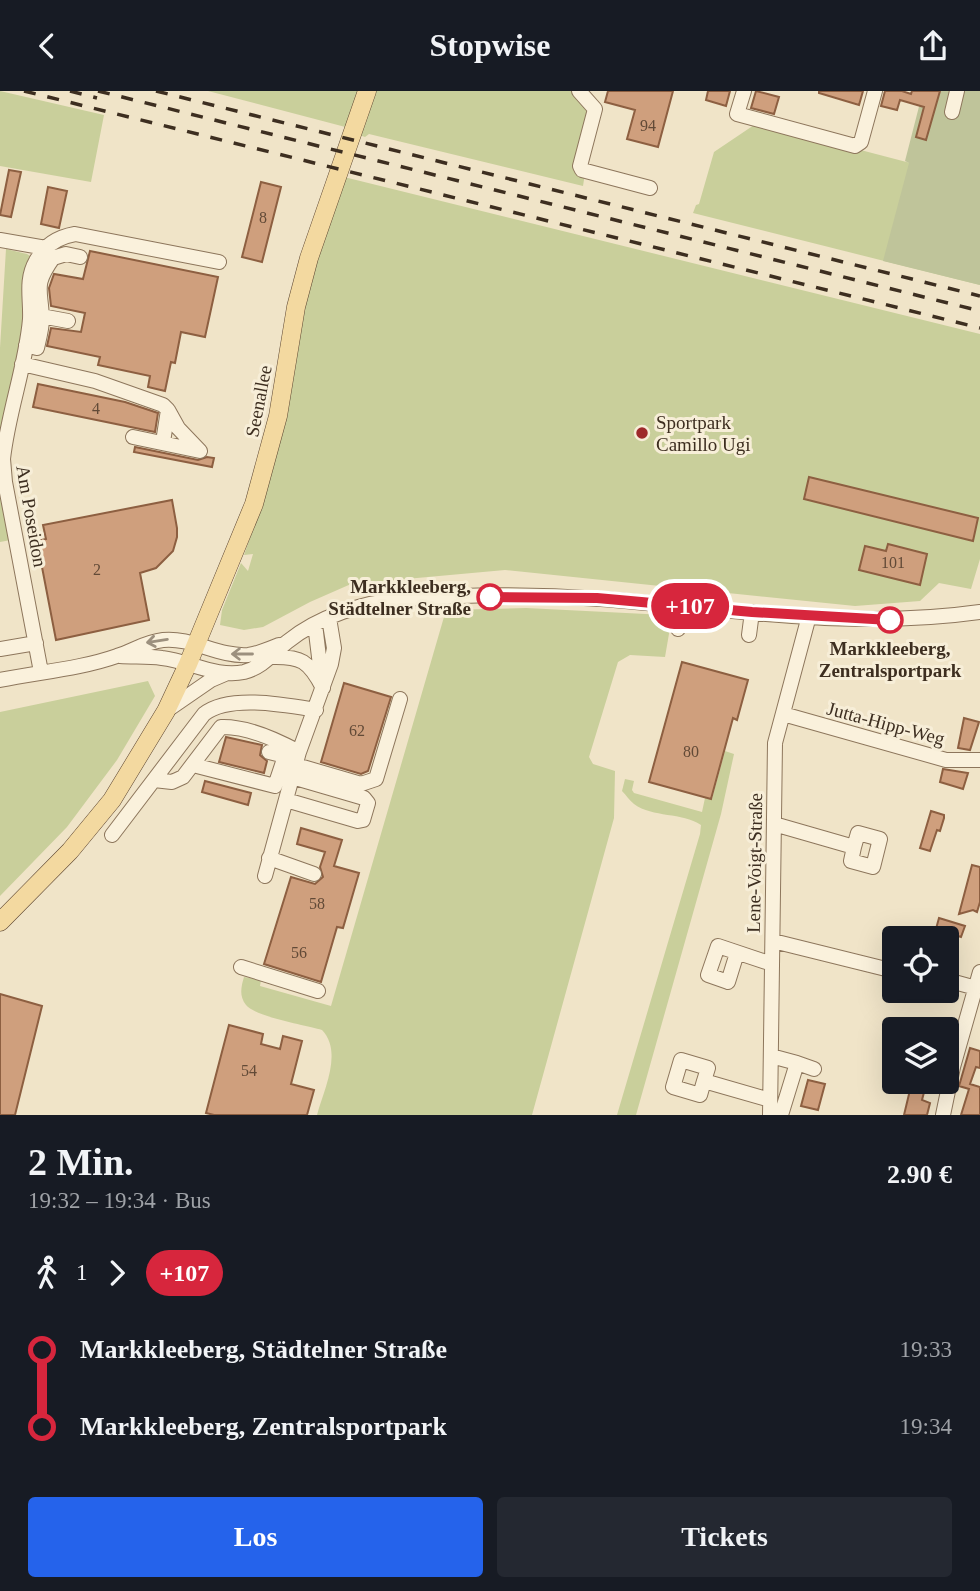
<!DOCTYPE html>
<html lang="de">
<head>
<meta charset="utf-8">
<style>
	:root { --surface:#171b24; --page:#242831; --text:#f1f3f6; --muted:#9ea1a6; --accent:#2563eb }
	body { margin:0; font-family:Georgia,serif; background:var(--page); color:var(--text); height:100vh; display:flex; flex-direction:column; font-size:26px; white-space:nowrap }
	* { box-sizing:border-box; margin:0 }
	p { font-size:23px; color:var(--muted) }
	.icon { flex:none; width:38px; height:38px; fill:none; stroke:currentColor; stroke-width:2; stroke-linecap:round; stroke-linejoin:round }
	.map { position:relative; height:1024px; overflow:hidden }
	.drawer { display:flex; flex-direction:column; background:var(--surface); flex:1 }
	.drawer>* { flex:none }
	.badge { padding:0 14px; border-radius:23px; font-size:24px; line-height:46px }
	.tools { position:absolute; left:882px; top:835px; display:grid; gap:14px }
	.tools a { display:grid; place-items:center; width:77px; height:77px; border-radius:7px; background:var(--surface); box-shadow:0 7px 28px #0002; font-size:35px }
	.map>.badge { position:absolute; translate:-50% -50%; box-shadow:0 0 0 4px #fff }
	.legs { display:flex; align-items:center; gap:10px; height:77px; padding:0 28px; font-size:23px }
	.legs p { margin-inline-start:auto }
	.head { display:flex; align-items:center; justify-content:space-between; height:119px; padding:0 28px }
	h1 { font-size:38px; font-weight:600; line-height:52px }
	.action { display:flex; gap:14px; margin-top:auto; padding:14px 28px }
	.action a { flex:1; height:80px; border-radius:7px; background:var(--accent); color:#fff; font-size:28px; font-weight:600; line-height:80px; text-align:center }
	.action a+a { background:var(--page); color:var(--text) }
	ul { padding:0 28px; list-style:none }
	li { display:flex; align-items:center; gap:24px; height:77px; font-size:26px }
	li i { display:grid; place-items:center; width:10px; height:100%; margin:0 9px; background:currentColor }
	li i::after { content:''; width:18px; height:18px; margin:-9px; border:5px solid; border-radius:50%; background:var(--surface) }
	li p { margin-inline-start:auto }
	li:first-child i { background:linear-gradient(#0000 50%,currentColor 0) }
	li:last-child i { background:linear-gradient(currentColor 50%,#0000 0) }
	header { display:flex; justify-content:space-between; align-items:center; height:91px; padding:0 28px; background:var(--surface); font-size:32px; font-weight:600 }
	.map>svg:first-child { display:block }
	.green { fill:#c9cf9b }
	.cemetery { fill:#bfc49a }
	.building { fill:#cf9f7d; stroke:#8d5f41; stroke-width:2 }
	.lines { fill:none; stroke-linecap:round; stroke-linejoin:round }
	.minor-casing { stroke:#8d765c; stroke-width:16 }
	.major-casing { stroke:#5b4430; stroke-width:19 }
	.minor { stroke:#faf1dc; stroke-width:14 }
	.major { stroke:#f3d9a0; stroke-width:18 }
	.rail { stroke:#3d2e20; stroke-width:3.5; stroke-dasharray:12 12; stroke-linecap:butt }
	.oneway { stroke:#9c907e }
	.line-1-casing { stroke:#fff; stroke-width:16 }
	.line-1 { stroke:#d7263d; stroke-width:10 }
	.poi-dot { fill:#9e2a2b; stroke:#f7eed8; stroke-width:2.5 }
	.stop-1-dot { fill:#fff; stroke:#d7263d; stroke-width:3.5 }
	.labels { text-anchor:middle; stroke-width:6; stroke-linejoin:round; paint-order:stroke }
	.number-label { font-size:16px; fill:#624a37 }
	.street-label { font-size:19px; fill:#3d2e20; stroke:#f7eed8 }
	.poi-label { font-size:19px; fill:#3d2e20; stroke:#f7eed8; text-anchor:start }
	.stop-label { font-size:19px; font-weight:bold; fill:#3d2e20; stroke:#f7eed8; text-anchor:end }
</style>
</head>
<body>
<header><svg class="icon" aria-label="back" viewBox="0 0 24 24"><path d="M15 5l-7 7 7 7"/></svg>Stopwise<svg class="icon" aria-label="share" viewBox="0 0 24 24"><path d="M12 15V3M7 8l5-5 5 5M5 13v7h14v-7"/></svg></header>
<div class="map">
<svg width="980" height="1024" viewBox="0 0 980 1024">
	<rect width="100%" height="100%" fill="#f0e4c8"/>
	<path class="green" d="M 0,0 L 104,24 L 91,91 L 0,75 Z
		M 208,0 L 367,0 L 353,38 Z
		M 375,0 L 579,0 L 595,18 L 583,95 L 369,43 L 365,46 L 359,44 L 366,30 Z
		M 757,32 L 918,74 L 980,194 L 693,122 L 696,114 L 699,113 L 714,61 Z
		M 344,86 L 980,243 L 980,468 L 971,498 L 939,492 L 920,510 L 855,515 L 505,479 L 351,493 L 310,511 L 263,536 L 244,539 L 220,534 L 222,519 L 241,472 L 248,480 L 253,463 L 244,464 L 252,441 L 310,188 Z
		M 6,158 L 27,163 L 36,169 L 30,227 L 5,351 L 16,448 L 0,451 L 0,257 Z
		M 526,517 L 666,524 L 670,537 L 665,566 L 630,564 L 618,571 L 589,666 L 593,673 L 615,680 L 614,727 L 532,1024 L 317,1024 C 324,998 343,961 322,939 C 305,934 256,926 246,914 C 239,905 241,896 244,886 L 261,889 L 260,895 L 331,915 L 446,519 Z
		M 148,590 L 155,605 L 117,669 L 67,736 L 0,805 L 0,621 Z
		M 725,660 L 734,663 L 721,723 L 636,1024 L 617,1024 L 700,743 L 701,734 C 682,721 653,727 634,713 C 630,710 626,704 622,700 L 625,688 L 634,690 L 632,699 L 634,702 L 702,721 L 705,707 L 712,708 Z"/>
	<path class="cemetery" d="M 923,0 L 980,0 L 980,194 L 883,170 L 909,72 L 905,70 Z"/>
	<path class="building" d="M 608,0 L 673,0 L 658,56 L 627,48 L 635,19 L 605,11 Z
		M 708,0 L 730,0 L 726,15 L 706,9 Z
		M 756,0 L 779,6 L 774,23 L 751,17 Z
		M 819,0 L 863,0 L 859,14 L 819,2 Z
		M 885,0 L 902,0 L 911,3 L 912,0 L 940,0 L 926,49 L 916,46 L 924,16 L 900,9 L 897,19 L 881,15 Z
		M 9,79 L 21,81 L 11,126 L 0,124 Z
		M 261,91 L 281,96 L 262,171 L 242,166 Z
		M 48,96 L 67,100 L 59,137 L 41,133 Z
		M 90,160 L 218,186 L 205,246 L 181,241 L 175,272 L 171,271 L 165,300 L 148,296 L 150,285 L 98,274 L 100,266 L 47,255 L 51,237 L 81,241 L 85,222 L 51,215 L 49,197 L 54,183 L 83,188 Z
		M 38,293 L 125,311 L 158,322 L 155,341 L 33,316 Z
		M 135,356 L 198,369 L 207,366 L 214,367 L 212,376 L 134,361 Z
		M 809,386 L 978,427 L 973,450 L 804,408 Z
		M 172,409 L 177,437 L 177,446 L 173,460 L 156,477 L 140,482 L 149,529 L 56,549 L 37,450 L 46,448 L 43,434 Z
		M 888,453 L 927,463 L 920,494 L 859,479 L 865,455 L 886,460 Z
		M 682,571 L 748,589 L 737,629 L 733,627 L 711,708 L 649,691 Z
		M 344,592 L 391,606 L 368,680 L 361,683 L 321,671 Z
		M 964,627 L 979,631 L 970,659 L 958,657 Z
		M 226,646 L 262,654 L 260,664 L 267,670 L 264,682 L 219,671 Z
		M 943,678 L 968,682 L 963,698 L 940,691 Z
		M 205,690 L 251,702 L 248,714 L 202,701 Z
		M 931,720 L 944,724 L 944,727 L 940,740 L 937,739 L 930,760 L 920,757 Z
		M 301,737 L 342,749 L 334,775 L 359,782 L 343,837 L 337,836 L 321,891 L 264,873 L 291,786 L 315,793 L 323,786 L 320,776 L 325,761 L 297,753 Z
		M 972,774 L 980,776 L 980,811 L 977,821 L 973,819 L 959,823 Z
		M 939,827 L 965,835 L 961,846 L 955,844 L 953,851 L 934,845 Z
		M 0,903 L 42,915 L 15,1024 L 0,1024 Z
		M 229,934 L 263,943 L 261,953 L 280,958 L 283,945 L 302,950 L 291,993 L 314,999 L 307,1024 L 214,1024 L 206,1022 Z
		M 970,957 L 980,960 L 980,977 L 976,976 L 970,993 L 980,996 L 980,1024 L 961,1024 L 969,998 L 959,995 Z
		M 808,989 L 825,993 L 818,1019 L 801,1015 Z
		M 890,990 L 927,990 L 922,1009 L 930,1012 L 927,1024 L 904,1024 L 910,999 L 890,994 Z"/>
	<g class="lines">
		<defs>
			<path id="minor" d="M 579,0 L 595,18 L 580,75 L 582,79 L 650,97
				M 744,0 L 737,23 L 855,55 L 861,51 L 875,0
				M 952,21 L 957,0
				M 0,149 L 46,157 L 53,167 C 33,195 41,198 42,228 C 42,237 39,248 37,257 L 26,254
				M 53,167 L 66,163 L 80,166
				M 41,225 L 68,230
				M 22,273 L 95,290 L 163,314 L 168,319 L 163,351
				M 133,346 L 200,360 L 178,337 L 168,319
				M 315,533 L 322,591
				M 678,538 L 683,515
				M 749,544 L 752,521
				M 0,558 L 36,552
				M 120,565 C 133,566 148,565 162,567 C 189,570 217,587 244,581 C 263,576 273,562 287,551 C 319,525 364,511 405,508 C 469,503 536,503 601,508 C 727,518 854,539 980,521
				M 271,566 C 301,565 309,570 323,597
				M 41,581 L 5,391 L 3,368 C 8,321 26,275 30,228 C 31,208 25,189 36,170 C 44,155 58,146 75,143 L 219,171
				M 0,589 C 39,581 80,578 117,565 C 133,560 145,551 163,549 C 192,546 218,566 248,564 C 258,563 269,558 279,554
				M 166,620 L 211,589 L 225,583
				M 783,623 L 946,669 L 980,669
				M 269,661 L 285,665 L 295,662
				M 193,674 L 275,695 L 285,665
				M 296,674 L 361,693 L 376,688 L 400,608
				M 154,689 L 172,691 L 183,686 L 221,636 C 247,635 277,649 299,661
				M 286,709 L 358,730 L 363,729 L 368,712 L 364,707 L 292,686
				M 774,733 L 854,756 L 851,770 L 873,776 L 880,748 L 858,742 L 854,756
				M 112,744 L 204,623 C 229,603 286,614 316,619
				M 269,767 L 314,783
				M 265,785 L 299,661 L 331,573 L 334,557 L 329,527
				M 773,850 L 894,880
				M 737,862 L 728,891 L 708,884 L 718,855 L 772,873
				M 241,876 L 318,900
				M 947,889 L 976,897
				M 771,965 L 797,972 L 781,1024
				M 797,972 L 814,978
				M 704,990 L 700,1004 L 673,996 L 681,969 L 708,977 L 704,990 L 770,1009
				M 770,1024 L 775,652 L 809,525
				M 943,1024 L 953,976 L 980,881"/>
			<path id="major" d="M 0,831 L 70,760 L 112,709 L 166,620 L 188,573 L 254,413 L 278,325 L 296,216 L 309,167 L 367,0"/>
		</defs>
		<use href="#minor" class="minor-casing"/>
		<use href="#major" class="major-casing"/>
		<use href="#minor" class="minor"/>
		<use href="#major" class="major"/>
		<path class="rail" d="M 24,0 L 980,237
			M 70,0 L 97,7
			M 98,0 L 980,220
			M 156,0 L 980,205"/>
	</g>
	<defs><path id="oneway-shaft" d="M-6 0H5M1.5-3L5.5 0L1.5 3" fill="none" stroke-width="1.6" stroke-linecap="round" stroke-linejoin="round" transform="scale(1.75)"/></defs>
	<g class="oneway">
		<use href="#oneway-shaft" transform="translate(157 550) rotate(171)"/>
		<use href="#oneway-shaft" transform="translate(242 563) rotate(180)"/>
	</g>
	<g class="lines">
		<defs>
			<path id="line-1" d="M 490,506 L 597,507 L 752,521 L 890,529"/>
		</defs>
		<use href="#line-1" class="line-1-casing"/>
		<use href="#line-1" class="line-1"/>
	</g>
	<circle class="poi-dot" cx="642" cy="342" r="7"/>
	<g class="stop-1-dot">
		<circle cx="490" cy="506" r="12"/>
		<circle cx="890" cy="529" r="12"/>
	</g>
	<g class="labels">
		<g class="number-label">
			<text x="648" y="40">94</text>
			<text x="263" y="132">8</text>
			<text x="96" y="323">4</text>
			<text x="893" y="477">101</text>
			<text x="97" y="484">2</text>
			<text x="357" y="645">62</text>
			<text x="691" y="666">80</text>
			<text x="317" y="818">58</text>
			<text x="299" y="867">56</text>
			<text x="249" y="985">54</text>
		</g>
		<g class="street-label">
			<text transform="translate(258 310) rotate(-79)" y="7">Seenallee</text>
			<text transform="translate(32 425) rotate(80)" y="7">Am Poseidon</text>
			<text transform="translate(886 632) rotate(15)" y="7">Jutta-Hipp-Weg</text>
			<text transform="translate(754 772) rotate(-89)" y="7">Lene-Voigt-Straße</text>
		</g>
		<g class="poi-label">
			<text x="656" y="338">Sportpark<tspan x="656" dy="22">Camillo Ugi</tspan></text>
		</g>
		<g class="stop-label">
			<text x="471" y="502">Markkleeberg,<tspan x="471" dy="22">Städtelner Straße</tspan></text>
			<text x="890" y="564" text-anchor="middle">Markkleeberg,<tspan x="890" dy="22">Zentralsportpark</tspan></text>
		</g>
	</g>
</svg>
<div class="tools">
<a><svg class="icon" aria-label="locate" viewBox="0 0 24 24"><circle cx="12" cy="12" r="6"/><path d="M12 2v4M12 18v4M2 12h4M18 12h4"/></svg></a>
<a><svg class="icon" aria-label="layers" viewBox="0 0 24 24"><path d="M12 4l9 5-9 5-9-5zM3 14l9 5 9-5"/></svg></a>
</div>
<b class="badge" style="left:690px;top:515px;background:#d7263d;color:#fff">+107</b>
</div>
<section class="drawer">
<div class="head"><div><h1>2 Min.</h1><p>19:32 – 19:34 · Bus</p></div><b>2.90 €</b></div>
<div class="legs"><svg class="icon" aria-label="walk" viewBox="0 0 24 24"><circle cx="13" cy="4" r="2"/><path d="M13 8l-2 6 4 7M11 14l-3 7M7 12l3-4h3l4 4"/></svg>1<svg class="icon" aria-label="forward" viewBox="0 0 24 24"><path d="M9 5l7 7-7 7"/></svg><b class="badge" style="background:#d7263d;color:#fff">+107</b></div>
<ul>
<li><i style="color:#d7263d"></i><b>Markkleeberg, Städtelner Straße</b><p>19:33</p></li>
<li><i style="color:#d7263d"></i><b>Markkleeberg, Zentralsportpark</b><p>19:34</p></li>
</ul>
<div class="action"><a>Los</a><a>Tickets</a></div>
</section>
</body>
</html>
